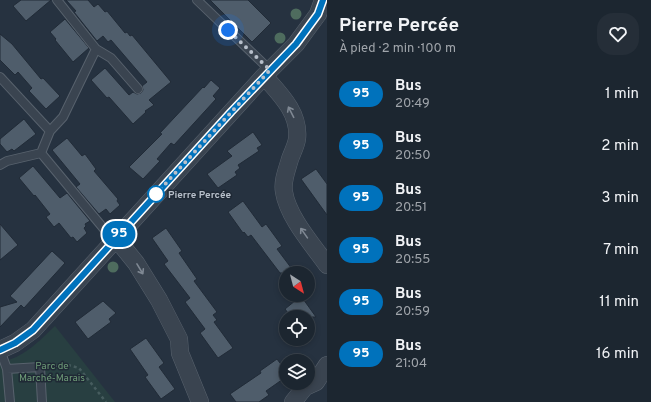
<!DOCTYPE html>
<html lang="fr">
<head>
<meta charset="utf-8">
<style>
	:root { --surface:#1c2630; --page:#252e38; --text:#f1f3f6; --muted:#a0a5ab; --line:#3a434c }
	body { margin:0; font-family:Overpass,sans-serif; background:var(--page); color:var(--text); height:100vh; display:flex; flex-direction:column; font-size:15px; white-space:nowrap }
	* { box-sizing:border-box; margin:0 }
	p { font-size:13px; color:var(--muted) }
	.icon { flex:none; width:22px; height:22px; fill:none; stroke:currentColor; stroke-width:2; stroke-linecap:round; stroke-linejoin:round }
	.map { position:relative; flex:1; overflow:hidden }
	.side { display:flex; flex-direction:column; background:var(--surface); width:324px }
	.side>* { flex:none }
	.badge { padding:0 8px; border-radius:13px; font-size:14px; line-height:26px }
	.needle { width:26px; rotate:144deg }
	.fabs { position:absolute; left:279px; top:266px; display:grid; gap:8px }
	.fabs a { display:grid; place-items:center; width:36px; height:36px; border-radius:50%; background:var(--surface); box-shadow:0 2px 6px #0003,0 0 0 1px var(--line); font-size:20px }
	.you { position:absolute; width:20px; height:20px; margin:-10px; border:3px solid #fff; border-radius:50%; background:#1a73e8; box-shadow:0 0 0 6px #1a73e833 }
	.map>.badge { position:absolute; translate:-50% -50%; box-shadow:0 0 0 2px #fff }
	.round { display:grid; place-items:center; flex:none; width:42px; height:42px; border-radius:16px; background:var(--page) }
	.headline { display:flex; align-items:center; justify-content:space-between; height:68px; padding:0 12px }
	h1 { font-size:19px; font-weight:700; line-height:30px }
	ul { padding:0; list-style:none }
	li { display:flex; align-items:center; gap:12px; height:52px; padding:0 12px }
	li div { flex:1 }
	li b { display:block; font-size:15px }
	li em { font-style:normal }
	li .badge { min-width:44px; font-weight:700; text-align:center }
	main { display:flex; flex:1; min-height:0 }
	.map>svg:first-child { display:block }
	.green { fill:#283f41 }
	.building { fill:#4f5d6b; stroke:#212b37 }
	.lines { fill:none; stroke-linecap:round; stroke-linejoin:round }
	.lane-casing { stroke:#58626d; stroke-width:10 }
	.street-casing { stroke:#58626d; stroke-width:18 }
	.path { stroke:#465c5e; stroke-width:2.5; stroke-dasharray:3 3; stroke-linecap:butt }
	.lane { stroke:#3a4450; stroke-width:8 }
	.street { stroke:#3a4450; stroke-width:17 }
	.tree { fill:#4e6c5e }
	.oneway { stroke:#7f8893 }
	.line-casing { stroke:#fff; stroke-width:9 }
	.line { stroke:#0072bc; stroke-width:6 }
	.walk { stroke:#b7bfca; stroke-width:4; stroke-dasharray:0 7.2 }
	.stop-dot { fill:#fff; stroke:#0072bc; stroke-width:2 }
	.labels { text-anchor:middle; stroke-width:3; stroke-linejoin:round; paint-order:stroke }
	.stop-label { font-size:10px; font-weight:bold; fill:#b7bfca; stroke:#1f2935; text-anchor:start }
	.park-label { font-size:10px; fill:#6e9b77; stroke:#1f2935 }
</style>
</head>
<body>
<main>
<div class="map">
<svg width="327" height="402" viewBox="0 0 327 402">
	<rect width="100%" height="100%" fill="#263240"/>
	<path class="green" d="M 55,326 L 115,402 L 0,402 L 0,362 C 24,358 38,342 55,326 Z"/>
	<path class="building" d="M 21,0 L 51,0 L 26,21 L 13,6 Z
		M 66,0 L 88,0 L 94,7 L 98,4 L 105,12 L 107,11 L 125,33 L 127,32 L 130,36 L 132,35 L 171,82 L 149,100 L 154,105 L 145,111 L 146,112 L 133,124 L 109,97 L 107,98 L 91,80 L 105,68 L 129,95 L 133,92 L 137,94 L 141,93 L 143,90 L 142,86 L 147,82 L 111,40 L 108,42 L 103,36 L 97,41 L 74,12 L 76,11 Z
		M 210,0 L 248,0 L 271,23 L 252,42 Z
		M 65,19 L 89,48 L 73,62 L 55,40 L 56,39 L 50,32 Z
		M 0,34 L 12,44 L 41,79 L 43,78 L 60,96 L 46,109 L 29,91 L 32,88 L 18,72 L 15,75 L 0,60 Z
		M 211,80 L 220,88 L 213,96 L 216,99 L 174,145 L 171,143 L 157,159 L 160,161 L 143,179 L 129,167 L 162,134 L 160,133 L 203,87 L 204,88 Z
		M 24,119 L 36,134 L 14,151 L 12,149 L 7,152 L 0,144 L 0,139 Z
		M 253,132 L 262,145 L 257,148 L 259,151 L 238,165 L 240,168 L 235,172 L 237,175 L 218,188 L 207,174 L 232,156 L 227,151 Z
		M 67,138 L 82,156 L 85,154 L 96,169 L 94,171 L 118,199 L 117,201 L 120,205 L 110,214 L 106,209 L 99,214 L 76,187 L 80,184 L 52,150 Z
		M 33,166 L 60,198 L 67,193 L 90,221 L 85,224 L 86,226 L 84,228 L 87,233 L 77,242 L 73,237 L 71,238 L 59,223 L 54,227 L 46,217 L 50,214 L 35,195 L 34,196 L 19,178 Z
		M 316,169 L 327,184 L 327,215 L 301,179 Z
		M 243,201 L 262,227 L 266,224 L 282,246 L 277,249 L 295,273 L 280,273 L 251,235 L 248,237 L 244,232 L 243,233 L 228,212 Z
		M 0,224 L 18,245 L 0,260 Z
		M 166,228 L 182,251 L 179,253 L 197,279 L 194,281 L 217,312 L 213,315 L 217,320 L 214,322 L 233,348 L 218,358 L 200,333 L 205,329 L 185,302 L 190,298 L 164,264 L 168,261 L 152,238 Z
		M 52,251 L 65,263 L 24,308 L 21,305 L 0,327 L 0,307 L 17,302 L 10,296 Z
		M 301,296 L 316,317 L 291,317 L 285,309 Z
		M 103,301 L 116,313 L 109,319 L 111,322 L 88,339 L 75,322 Z
		M 146,338 L 164,363 L 159,367 L 175,389 L 161,399 L 145,377 L 148,375 L 130,349 Z
		M 277,359 L 286,371 L 286,377 L 266,391 L 269,395 L 259,402 L 236,402 L 230,394 L 261,373 L 260,371 Z"/>
	<g class="lines">
		<defs>
			<path id="lane" d="M 197,0 L 270,70
				M 96,49 L 111,58 L 138,89
				M 0,77 L 50,131 L 41,153 L 109,235 L 114,240
				M 50,131 L 63,117 L 96,49 L 57,0
				M 0,165 L 7,161 L 41,153
				M 0,350 L 7,369 L 10,402
				M 7,369 L 40,367 L 42,402"/>
			<path id="street" d="M 264,76 C 280,94 300,113 297,139 C 296,146 292,153 290,159 C 287,170 282,181 284,192 C 288,217 312,244 327,265
				M 114,240 L 123,247 L 136,263 L 159,300 L 179,339 L 180,353 L 200,402
				M 0,350 L 15,343 L 33,330 L 264,76 L 296,44 L 318,14 L 323,0
				M 293,402 L 305,387 L 316,382 L 327,365"/>
		</defs>
		<use href="#lane" class="lane-casing"/>
		<use href="#street" class="street-casing"/>
		<path class="path" d="M 50,366 L 68,365 L 79,368 L 106,402"/>
		<use href="#lane" class="lane"/>
		<use href="#street" class="street"/>
	</g>
	<g class="tree">
		<circle cx="296" cy="14" r="5.5"/>
		<circle cx="280" cy="38" r="5.5"/>
		<circle cx="113" cy="267" r="5.5"/>
	</g>
	<defs><path id="oneway-shaft" d="M-6 0H5M1.5-3L5.5 0L1.5 3" fill="none" stroke-width="1.6" stroke-linecap="round" stroke-linejoin="round"/></defs>
	<g class="oneway">
		<use href="#oneway-shaft" transform="translate(291 112) rotate(-117)"/>
		<use href="#oneway-shaft" transform="translate(304 233) rotate(-125)"/>
		<use href="#oneway-shaft" transform="translate(140 269) rotate(59)"/>
	</g>
	<g class="lines">
		<defs>
			<path id="line" d="M 0,350 L 15,343 L 33,330 L 231,112 L 296,44 L 318,14 L 323,0"/>
		</defs>
		<use href="#line" class="line-casing"/>
		<use href="#line" class="line"/>
		<path class="walk" d="M 156,194 L 270,70 L 228,30"/>
	</g>
	<circle class="stop-dot" cx="156" cy="194" r="8"/>
	<g class="labels">
		<g class="stop-label">
			<text x="168" y="198">Pierre Percée</text>
		</g>
		<g class="park-label">
			<text x="52" y="369">Parc de<tspan x="52" dy="12">Marché-Marais</tspan></text>
		</g>
	</g>
</svg>
<div class="fabs">
<a><svg class="needle" viewBox="-14 -14 28 28"><path d="M0-13l5 13h-10z" fill="#e53935"/><path d="M0 13l5-13h-10z" fill="#a0a5ab"/></svg></a>
<a><svg class="icon" aria-label="locate" viewBox="0 0 24 24"><circle cx="12" cy="12" r="6"/><path d="M12 2v4M12 18v4M2 12h4M18 12h4"/></svg></a>
<a><svg class="icon" aria-label="layers" viewBox="0 0 24 24"><path d="M12 4l9 5-9 5-9-5zM3 14l9 5 9-5"/></svg></a>
</div>
<div class="you" style="left:228px;top:30px"></div>
<b class="badge" style="left:119px;top:234px;background:#0072bc;color:#fff">95</b>
</div>
<section class="side">
<div class="headline"><div><h1>Pierre Percée</h1><p>À pied · 2 min · 100 m</p></div><a class="round"><svg class="icon" aria-label="heart" viewBox="0 0 24 24"><path d="M12 20l-8-8c-3-5 5-10 8-4 3-6 11-1 8 4z"/></svg></a></div>
<ul>
<li><span class="badge" style="background:#0072bc;color:#fff">95</span><div><b>Bus</b><p>20:49</p></div><em>1 min</em></li>
<li><span class="badge" style="background:#0072bc;color:#fff">95</span><div><b>Bus</b><p>20:50</p></div><em>2 min</em></li>
<li><span class="badge" style="background:#0072bc;color:#fff">95</span><div><b>Bus</b><p>20:51</p></div><em>3 min</em></li>
<li><span class="badge" style="background:#0072bc;color:#fff">95</span><div><b>Bus</b><p>20:55</p></div><em>7 min</em></li>
<li><span class="badge" style="background:#0072bc;color:#fff">95</span><div><b>Bus</b><p>20:59</p></div><em>11 min</em></li>
<li><span class="badge" style="background:#0072bc;color:#fff">95</span><div><b>Bus</b><p>21:04</p></div><em>16 min</em></li>
</ul>
</section>
</main>
</body>
</html>
